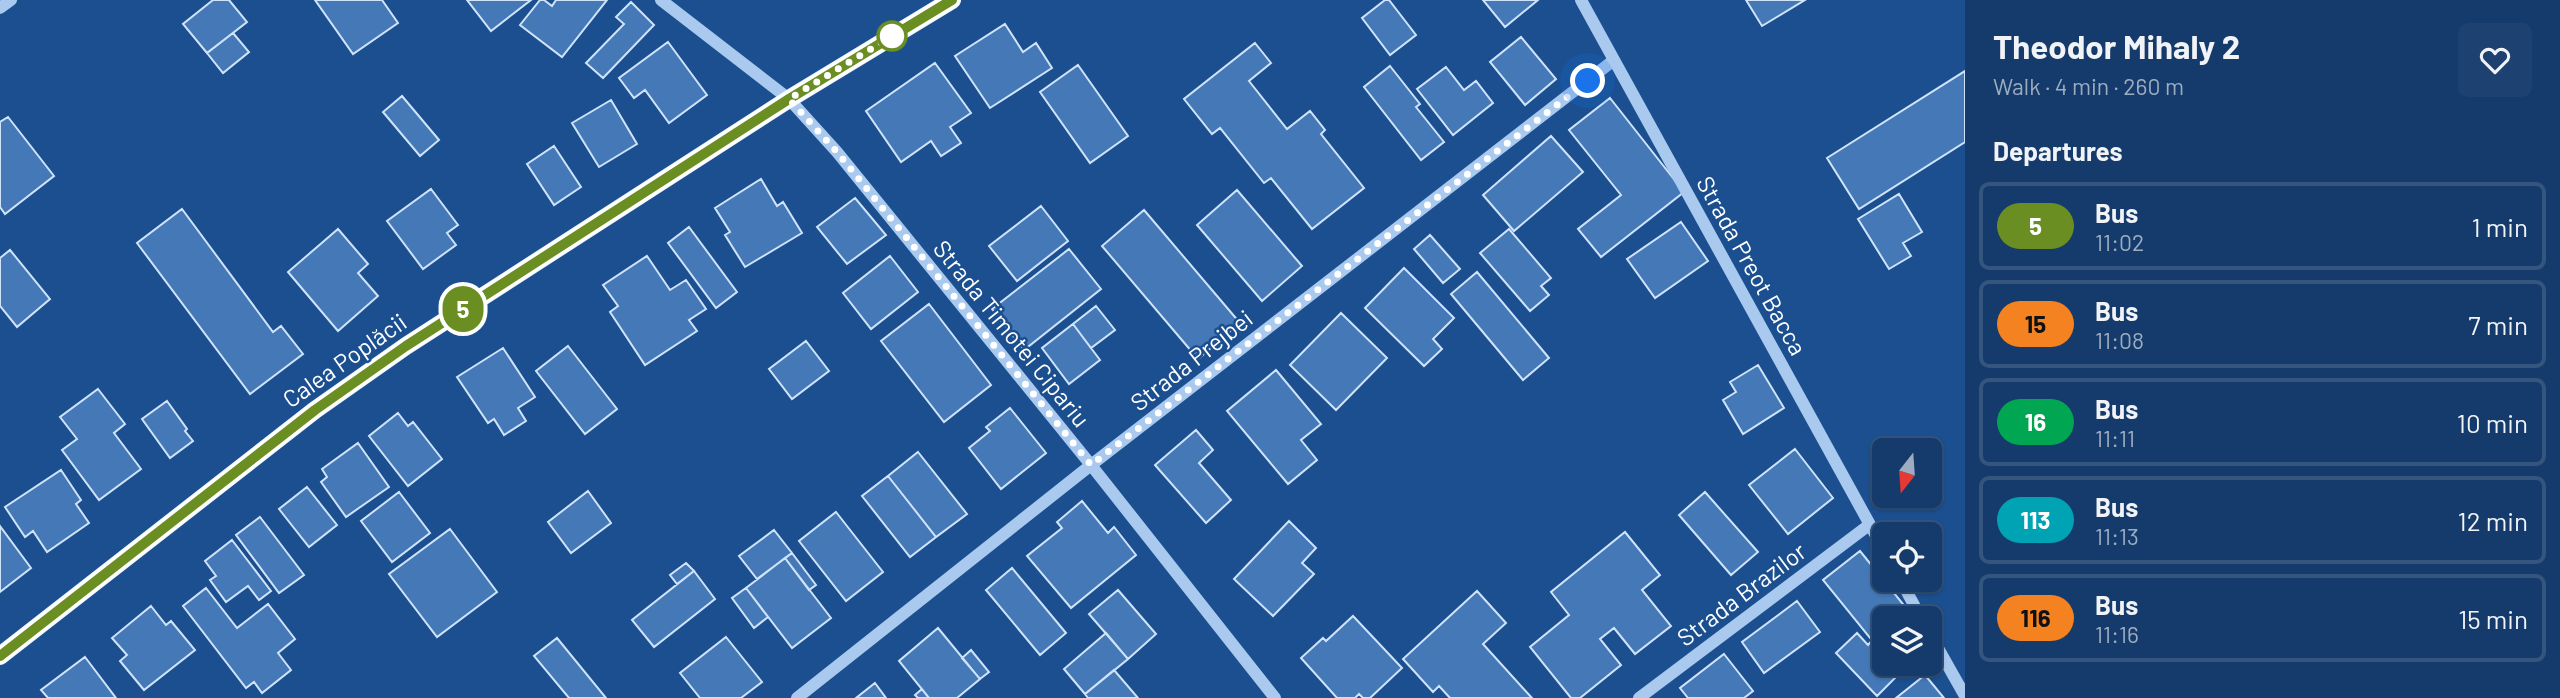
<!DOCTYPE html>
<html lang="en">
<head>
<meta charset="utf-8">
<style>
	:root { --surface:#143b6b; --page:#1d4271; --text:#f1f3f6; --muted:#9dadc1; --line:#33557e }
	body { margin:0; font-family:Barlow,sans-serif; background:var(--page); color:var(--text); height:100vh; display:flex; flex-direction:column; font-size:26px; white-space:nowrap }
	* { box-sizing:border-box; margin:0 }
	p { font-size:23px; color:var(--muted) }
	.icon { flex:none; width:38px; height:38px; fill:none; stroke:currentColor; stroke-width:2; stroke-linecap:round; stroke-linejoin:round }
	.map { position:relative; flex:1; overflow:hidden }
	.details { display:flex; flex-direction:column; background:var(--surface); width:595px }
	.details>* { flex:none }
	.badge { padding:0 14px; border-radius:23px; font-size:24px; line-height:46px }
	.needle { width:46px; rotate:197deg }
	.fabs { position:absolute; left:1872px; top:438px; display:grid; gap:14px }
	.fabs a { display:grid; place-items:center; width:70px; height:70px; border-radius:10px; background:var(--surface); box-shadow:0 2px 5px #0004,0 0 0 2px var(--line); font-size:35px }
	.you { position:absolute; width:35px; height:35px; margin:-18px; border:5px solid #fff; border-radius:50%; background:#1a73e8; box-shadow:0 0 0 10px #1a73e833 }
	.map>.badge { position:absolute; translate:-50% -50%; box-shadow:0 0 0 4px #fff }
	h2 { padding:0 28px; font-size:26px; line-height:63px }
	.round { display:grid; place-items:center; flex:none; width:74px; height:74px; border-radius:10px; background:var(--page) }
	.head { display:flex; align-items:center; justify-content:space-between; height:119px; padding:0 28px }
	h1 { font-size:33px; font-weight:700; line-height:52px }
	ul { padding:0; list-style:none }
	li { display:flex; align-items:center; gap:21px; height:88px; margin:0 14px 10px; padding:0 14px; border:4px solid var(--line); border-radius:10px }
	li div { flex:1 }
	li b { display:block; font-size:26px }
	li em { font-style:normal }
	li .badge { min-width:77px; font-weight:700; text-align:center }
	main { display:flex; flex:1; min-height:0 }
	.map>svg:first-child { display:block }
	.building { fill:#4478b7; stroke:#cfe3fa; stroke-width:2 }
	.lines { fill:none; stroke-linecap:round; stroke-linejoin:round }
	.minor { stroke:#a9c9ee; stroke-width:12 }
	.major { stroke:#f0f6ff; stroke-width:18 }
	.line-casing { stroke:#fff; stroke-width:16 }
	.line { stroke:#6b8e23; stroke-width:10 }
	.walk { stroke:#fff; stroke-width:7; stroke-dasharray:0 12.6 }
	.stop-dot { fill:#fff; stroke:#6b8e23; stroke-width:3.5 }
	.labels { text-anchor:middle; stroke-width:5; stroke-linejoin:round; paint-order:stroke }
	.street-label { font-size:24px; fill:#fff; stroke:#1b4f8f }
</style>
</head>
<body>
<main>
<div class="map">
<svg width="1965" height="698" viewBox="0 0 1965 698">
	<rect width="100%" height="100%" fill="#1b4f8f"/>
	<path class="building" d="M 213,0 L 229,0 L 247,22 L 207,53 L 183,24 Z
		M 315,0 L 382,0 L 398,23 L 353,54 Z
		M 467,0 L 531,0 L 491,31 Z
		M 540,0 L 544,0 L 552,6 L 556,0 L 607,0 L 562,57 L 520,25 Z
		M 1385,0 L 1389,0 L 1416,35 L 1390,55 L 1362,18 Z
		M 1483,0 L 1538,0 L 1505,27 Z
		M 1746,0 L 1805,0 L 1762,26 Z
		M 631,2 L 654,25 L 603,78 L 586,63 L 624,24 L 616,17 Z
		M 1005,24 L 1023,52 L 1036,43 L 1052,68 L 990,108 L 955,56 Z
		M 233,33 L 249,52 L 223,73 L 207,53 Z
		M 1521,37 L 1556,79 L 1525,105 L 1490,62 Z
		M 668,42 L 707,95 L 669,123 L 645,90 L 634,98 L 619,78 Z
		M 1255,43 L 1271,63 L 1249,81 L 1287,129 L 1310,111 L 1325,130 L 1321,134 L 1364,188 L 1312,229 L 1271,178 L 1264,183 L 1220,128 L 1212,134 L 1184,99 Z
		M 935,63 L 971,113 L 950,127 L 961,143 L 941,156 L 931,141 L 901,162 L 866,111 Z
		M 1078,65 L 1128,136 L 1090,163 L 1040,92 Z
		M 1390,66 L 1420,104 L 1416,107 L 1444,142 L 1421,160 L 1364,87 Z
		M 1446,67 L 1464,90 L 1476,81 L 1493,103 L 1453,135 L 1417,89 Z
		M 1965,71 L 1965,142 L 1859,209 L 1827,158 Z
		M 402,96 L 439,140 L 420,156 L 383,112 Z
		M 1610,98 L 1684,192 L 1601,257 L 1578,229 L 1621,195 L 1569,130 Z
		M 611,100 L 637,144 L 599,167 L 572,123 Z
		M 8,117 L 54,176 L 5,214 L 0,207 L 0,122 Z
		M 1551,136 L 1583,172 L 1514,231 L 1483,195 Z
		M 554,146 L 581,187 L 554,205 L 527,164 Z
		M 761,179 L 777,206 L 783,202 L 802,233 L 745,267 L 725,235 L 730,232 L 715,208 Z
		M 431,189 L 458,225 L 447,233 L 456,245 L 423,269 L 387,221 Z
		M 1237,190 L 1302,266 L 1262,301 L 1197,225 Z
		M 1899,194 L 1922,232 L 1903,243 L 1911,256 L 1889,269 L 1858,219 Z
		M 855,198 L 886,235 L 847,264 L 817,227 Z
		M 1041,206 L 1068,241 L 1017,281 L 989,246 Z
		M 182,209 L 273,332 L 281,326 L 303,354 L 250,394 L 137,243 Z
		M 1144,210 L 1240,323 L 1198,359 L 1102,246 Z
		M 1681,222 L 1708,261 L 1655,298 L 1627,259 Z
		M 689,227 L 737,292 L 716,308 L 668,243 Z
		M 338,229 L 368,264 L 358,273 L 378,296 L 338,331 L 288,272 Z
		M 1509,229 L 1551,278 L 1541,286 L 1549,295 L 1530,311 L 1480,253 Z
		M 1430,235 L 1460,269 L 1443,283 L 1414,249 Z
		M 1069,249 L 1101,289 L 1024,350 L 992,309 Z
		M 10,250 L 50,299 L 17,327 L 0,306 L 0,258 Z
		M 647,256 L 670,290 L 686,280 L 706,309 L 689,320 L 697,331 L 645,365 L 610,312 L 618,306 L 603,285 Z
		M 890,256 L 918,292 L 871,329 L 843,293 Z
		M 1404,268 L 1454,318 L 1433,339 L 1442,349 L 1424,366 L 1365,308 Z
		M 1477,272 L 1549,358 L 1523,380 L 1451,294 Z
		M 929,304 L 991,385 L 944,422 L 881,341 Z
		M 1096,306 L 1115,330 L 1091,348 L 1073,324 Z
		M 1341,313 L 1387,358 L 1336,410 L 1290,365 Z
		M 1073,324 L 1100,360 L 1069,384 L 1042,348 Z
		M 806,341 L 829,371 L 792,399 L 769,369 Z
		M 568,346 L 617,409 L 585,434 L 536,371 Z
		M 503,348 L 535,397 L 518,408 L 526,421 L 504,435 L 494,419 L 488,423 L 457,377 Z
		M 1758,365 L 1784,408 L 1743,434 L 1723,400 L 1736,392 L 1730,382 Z
		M 1276,370 L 1321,424 L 1301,440 L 1317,460 L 1288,484 L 1227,411 Z
		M 98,389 L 125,424 L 114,433 L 141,469 L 99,500 L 62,450 L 77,439 L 60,417 Z
		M 167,401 L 187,429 L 185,431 L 193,441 L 170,458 L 142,419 Z
		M 1010,408 L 1046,453 L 1001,489 L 969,448 L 990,431 L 986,427 Z
		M 398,413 L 408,426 L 413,422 L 442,459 L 408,486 L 369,436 Z
		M 1196,430 L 1213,450 L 1199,463 L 1231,500 L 1206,523 L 1155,465 Z
		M 358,443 L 389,487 L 346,517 L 321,482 L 327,477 L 322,469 Z
		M 1795,449 L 1833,498 L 1788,534 L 1749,485 Z
		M 918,452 L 967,514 L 936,537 L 888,476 Z
		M 61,470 L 81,500 L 76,504 L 89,523 L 47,552 L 33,531 L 25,537 L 5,507 Z
		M 888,476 L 936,537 L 910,557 L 862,496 Z
		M 307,487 L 337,525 L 309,547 L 279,509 Z
		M 588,491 L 611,523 L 571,553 L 548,522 Z
		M 399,492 L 430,533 L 392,562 L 361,521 Z
		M 1705,492 L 1758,552 L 1731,575 L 1679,515 Z
		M 1082,501 L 1108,533 L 1114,527 L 1136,555 L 1071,608 L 1027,556 L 1062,528 L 1057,522 Z
		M 836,512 L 883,572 L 846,601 L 799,541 Z
		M 260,517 L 304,575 L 279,593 L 236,535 Z
		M 1289,521 L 1316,548 L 1302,563 L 1314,574 L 1273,616 L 1234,579 Z
		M 0,526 L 31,568 L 0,592 Z
		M 450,529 L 497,592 L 437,637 L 389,574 Z
		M 774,530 L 792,553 L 757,579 L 739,556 Z
		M 1625,532 L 1660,575 L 1642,590 L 1671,626 L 1635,654 L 1614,628 L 1600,639 L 1621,665 L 1580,698 L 1571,698 L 1530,647 L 1569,615 L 1551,592 Z
		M 232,540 L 271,591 L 259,600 L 248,586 L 226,602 L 210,580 L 216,576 L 205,561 Z
		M 1860,551 L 1907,609 L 1896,618 L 1885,618 L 1885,627 L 1870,638 L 1823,580 Z
		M 792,553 L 816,585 L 809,590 L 785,558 Z
		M 785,558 L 831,618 L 792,648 L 746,588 Z
		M 686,563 L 694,571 L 677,584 L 670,575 Z
		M 1012,568 L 1066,633 L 1040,655 L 986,590 Z
		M 694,571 L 715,599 L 654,647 L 632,620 Z
		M 206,588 L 237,628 L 268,604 L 295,639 L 278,653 L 291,670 L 262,693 L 254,682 L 246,688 L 183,606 Z
		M 746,588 L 768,617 L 754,628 L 732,598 Z
		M 1118,590 L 1156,634 L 1128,659 L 1089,614 Z
		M 1477,591 L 1506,623 L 1483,644 L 1532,698 L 1450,698 L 1439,686 L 1433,692 L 1403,659 Z
		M 1797,601 L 1820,632 L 1764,673 L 1742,642 Z
		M 151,606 L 166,625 L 171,621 L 195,650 L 144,690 L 120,661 L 127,655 L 112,638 Z
		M 1353,616 L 1402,668 L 1370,698 L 1363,698 L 1359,694 L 1355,698 L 1337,698 L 1301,658 L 1323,638 L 1326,641 Z
		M 938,628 L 980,679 L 957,698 L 929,698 L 899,661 Z
		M 1106,633 L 1128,659 L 1085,694 L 1064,669 Z
		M 1857,633 L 1868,645 L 1875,637 L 1885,647 L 1885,663 L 1901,663 L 1905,668 L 1877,696 L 1836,653 Z
		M 726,637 L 762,682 L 741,698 L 700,698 L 680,673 Z
		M 557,638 L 606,698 L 569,698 L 534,656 Z
		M 971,650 L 989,672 L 980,679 L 962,658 Z
		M 1724,654 L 1753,691 L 1744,698 L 1688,698 L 1680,688 Z
		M 85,657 L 116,698 L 48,698 L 41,690 Z
		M 1114,670 L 1138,698 L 1088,698 L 1085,694 Z
		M 1925,675 L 1944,698 L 1896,698 Z
		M 875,683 L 886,698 L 856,698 Z
		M 922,689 L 929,698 L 918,698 L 915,695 Z"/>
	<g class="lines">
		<path class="minor" d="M 661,0 L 789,99 L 837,152 L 1091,465 L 1275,698
			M 1581,0 L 1885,552
			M 0,8 L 11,0
			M 1900,579 L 1921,618
			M 1930,634 L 1965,696
			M 797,698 L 1091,465 L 1614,60
			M 1639,698 L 1869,525"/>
		<path class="major" d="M 0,656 L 315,410 L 406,346 L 789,99 L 952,0"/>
	</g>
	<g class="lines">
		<defs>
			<path id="line" d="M 0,656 L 315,410 L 406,346 L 789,99 L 952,0"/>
		</defs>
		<use href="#line" class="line-casing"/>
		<use href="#line" class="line"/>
		<path class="walk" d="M 892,36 L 789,99 L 837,152 L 1091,465 L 1588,81"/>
	</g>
	<circle class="stop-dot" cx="892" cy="36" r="14"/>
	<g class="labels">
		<g class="street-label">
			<text transform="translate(1751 266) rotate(61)" y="8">Strada Preot Bacca</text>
			<text transform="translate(1011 334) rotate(51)" y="8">Strada Timotei Cipariu</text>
			<text transform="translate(345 361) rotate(-35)" y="8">Calea Poplăcii</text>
			<text transform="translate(1192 361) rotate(-38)" y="8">Strada Prejbei</text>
			<text transform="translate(1742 595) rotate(-37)" y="8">Strada Brazilor</text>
		</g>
	</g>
</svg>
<div class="fabs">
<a><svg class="needle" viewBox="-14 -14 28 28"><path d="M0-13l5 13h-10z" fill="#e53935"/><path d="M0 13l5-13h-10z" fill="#9dadc1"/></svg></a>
<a><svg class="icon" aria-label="locate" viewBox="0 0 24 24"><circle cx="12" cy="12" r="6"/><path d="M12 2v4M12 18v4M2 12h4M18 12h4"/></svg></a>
<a><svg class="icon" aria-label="layers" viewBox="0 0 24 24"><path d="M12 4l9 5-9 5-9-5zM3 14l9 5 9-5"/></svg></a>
</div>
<div class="you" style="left:1588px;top:81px"></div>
<b class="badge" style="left:463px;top:309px;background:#6b8e23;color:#fff">5</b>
</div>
<section class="details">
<div class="head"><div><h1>Theodor Mihaly 2</h1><p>Walk · 4 min · 260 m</p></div><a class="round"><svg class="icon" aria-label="heart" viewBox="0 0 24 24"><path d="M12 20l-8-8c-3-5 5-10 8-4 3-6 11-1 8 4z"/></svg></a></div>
<h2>Departures</h2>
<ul>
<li><span class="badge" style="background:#6b8e23;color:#fff">5</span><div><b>Bus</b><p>11:02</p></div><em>1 min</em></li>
<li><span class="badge" style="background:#f58220;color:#111">15</span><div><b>Bus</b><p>11:08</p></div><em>7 min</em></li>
<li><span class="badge" style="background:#00a651;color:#fff">16</span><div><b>Bus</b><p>11:11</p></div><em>10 min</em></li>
<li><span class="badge" style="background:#00a3b4;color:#fff">113</span><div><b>Bus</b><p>11:13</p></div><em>12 min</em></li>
<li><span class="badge" style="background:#f58220;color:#111">116</span><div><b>Bus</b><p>11:16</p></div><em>15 min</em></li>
</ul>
</section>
</main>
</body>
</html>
